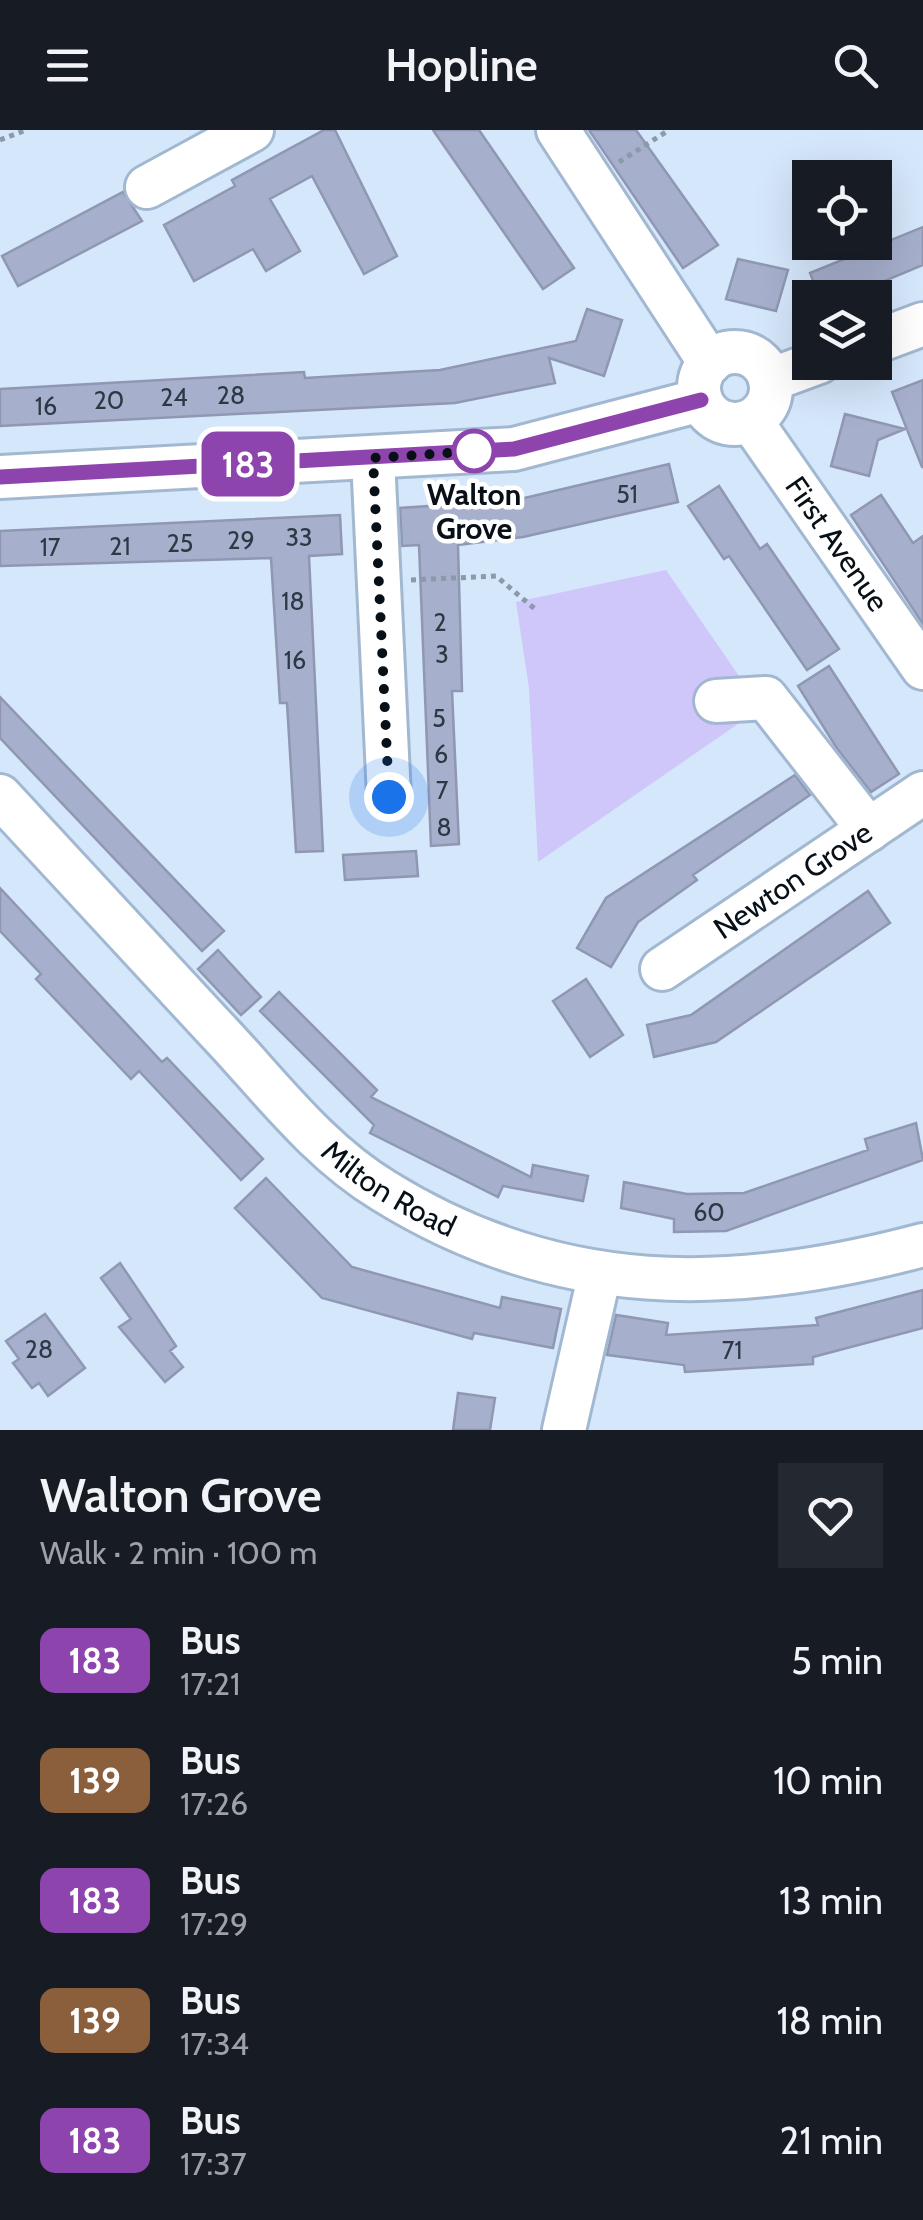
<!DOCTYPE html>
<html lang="en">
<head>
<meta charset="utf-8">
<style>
	:root { --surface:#171b24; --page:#242831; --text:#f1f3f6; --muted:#9ea1a6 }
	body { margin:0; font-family:Cabin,sans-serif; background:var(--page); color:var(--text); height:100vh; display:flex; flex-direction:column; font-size:38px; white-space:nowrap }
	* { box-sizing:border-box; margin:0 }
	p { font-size:32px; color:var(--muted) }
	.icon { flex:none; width:55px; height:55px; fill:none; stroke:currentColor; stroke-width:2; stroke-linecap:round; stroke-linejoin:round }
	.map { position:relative; height:1300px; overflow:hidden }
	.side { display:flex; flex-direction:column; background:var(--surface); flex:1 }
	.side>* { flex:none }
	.badge { padding:0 20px; border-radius:15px; font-size:35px; line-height:65px }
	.controls { position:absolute; left:792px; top:30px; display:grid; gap:20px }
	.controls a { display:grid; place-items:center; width:100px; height:100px; border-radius:0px; background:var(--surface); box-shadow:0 10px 40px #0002; font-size:50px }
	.you { position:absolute; width:50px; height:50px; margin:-25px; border:8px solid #fff; border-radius:50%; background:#1a73e8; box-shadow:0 0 0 15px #1a73e833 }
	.map>.badge { position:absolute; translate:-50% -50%; box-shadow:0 0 0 5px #fff }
	.round { display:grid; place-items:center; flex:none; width:105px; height:105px; border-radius:0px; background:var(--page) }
	.headline { display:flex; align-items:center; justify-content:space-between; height:170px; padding:0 40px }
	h1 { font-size:48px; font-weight:600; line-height:75px }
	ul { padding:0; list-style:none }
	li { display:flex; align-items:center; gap:30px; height:120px; padding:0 40px }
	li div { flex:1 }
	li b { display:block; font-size:38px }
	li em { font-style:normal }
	li .badge { min-width:110px; font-weight:700; text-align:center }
	header { display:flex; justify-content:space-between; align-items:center; height:130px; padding:0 40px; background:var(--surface); font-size:45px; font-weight:600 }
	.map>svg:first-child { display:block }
	.green { fill:#cfc6fa }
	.building { fill:#a6afcc; stroke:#8f97b3; stroke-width:2.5 }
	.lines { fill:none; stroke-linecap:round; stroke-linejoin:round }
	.minor-casing { stroke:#a2b8d1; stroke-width:48 }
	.path { stroke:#8b99a9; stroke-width:5; stroke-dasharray:5 5; stroke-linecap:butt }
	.minor { stroke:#fff; stroke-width:42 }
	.line-casing { stroke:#fff; stroke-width:22 }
	.line { stroke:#8e44ad; stroke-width:15 }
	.walk { stroke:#070f17; stroke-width:10; stroke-dasharray:0 18 }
	.stop-dot { fill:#fff; stroke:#8e44ad; stroke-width:5 }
	.labels { text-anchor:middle; stroke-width:9; stroke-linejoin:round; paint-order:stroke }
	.number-label { font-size:25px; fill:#2f3744 }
	.stop-label { font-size:30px; font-weight:bold; fill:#070f17; stroke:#fff }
	.street-label { font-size:30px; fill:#070f17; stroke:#fff }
</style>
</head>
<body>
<header><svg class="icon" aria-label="menu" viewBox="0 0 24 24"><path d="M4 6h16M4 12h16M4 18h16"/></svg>Hopline<svg class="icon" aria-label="search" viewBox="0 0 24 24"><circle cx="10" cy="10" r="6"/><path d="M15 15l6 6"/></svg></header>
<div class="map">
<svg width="923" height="1300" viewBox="0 0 923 1300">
	<rect width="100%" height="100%" fill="#d5e7fb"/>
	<path class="green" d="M 666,440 L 761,578 L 538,732 L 529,558 L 516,472 Z"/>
	<path class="building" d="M 324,0 L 335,0 L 397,126 L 364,144 L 312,46 L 270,69 L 300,121 L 266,141 L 253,119 L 194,151 L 164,95 L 235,56 L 232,50 Z
		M 433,0 L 479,0 L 574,138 L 543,159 Z
		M 589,0 L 636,0 L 718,115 L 683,138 Z
		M 123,62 L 142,91 L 18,156 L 2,126 Z
		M 923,97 L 923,135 L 844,168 L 820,168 L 810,143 Z
		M 738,129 L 788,140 L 776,181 L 726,169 Z
		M 587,179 L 622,190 L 604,246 L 549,228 L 555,253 L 455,273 L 0,296 L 0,259 L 304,242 L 305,248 L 440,240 L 576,211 Z
		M 923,250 L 923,337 L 922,337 L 892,262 Z
		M 845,284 L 905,299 L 878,310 L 869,346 L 831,336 Z
		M 669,334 L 678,372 L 523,407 L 458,415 L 462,561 L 452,561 L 459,714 L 431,716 L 419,415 L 402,416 L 400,378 L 516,370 Z
		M 719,356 L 760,419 L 767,414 L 839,519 L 807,540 L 729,426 L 724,429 L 688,376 Z
		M 881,365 L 913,413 L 923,406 L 923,494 L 851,385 Z
		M 340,385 L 342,424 L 309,426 L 323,721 L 296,722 L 287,573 L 280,573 L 271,428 L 0,436 L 0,401 Z
		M 829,536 L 899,644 L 871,662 L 836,617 L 798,556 Z
		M 0,567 L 224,801 L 202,821 L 0,608 Z
		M 795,645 L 810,665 L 693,745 L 697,750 L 638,792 L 611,837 L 577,818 L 606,768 Z
		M 416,721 L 418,746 L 345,750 L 343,725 Z
		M 0,758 L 162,932 L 167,928 L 263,1029 L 241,1050 L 139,941 L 131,949 L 36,849 L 41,844 L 0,801 Z
		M 868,761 L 890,793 L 716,912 L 654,927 L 647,895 L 691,885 Z
		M 218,820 L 261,867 L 241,885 L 198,839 Z
		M 586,849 L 623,905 L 590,927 L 553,871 Z
		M 279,862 L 377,960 L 371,967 L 531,1047 L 533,1035 L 588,1046 L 583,1071 L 503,1056 L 498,1067 L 370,1003 L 374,995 L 260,881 Z
		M 916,993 L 923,1030 L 726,1101 L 674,1102 L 674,1089 L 621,1078 L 624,1052 L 687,1064 L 744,1063 L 868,1020 L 865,1009 Z
		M 266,1048 L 352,1137 L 500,1178 L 502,1167 L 561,1179 L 553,1218 L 474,1203 L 472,1209 L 322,1168 L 235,1078 Z
		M 120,1133 L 176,1216 L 170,1221 L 183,1237 L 165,1252 L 119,1197 L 131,1189 L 101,1148 Z
		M 923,1160 L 923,1198 L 813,1227 L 813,1234 L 685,1242 L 684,1235 L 607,1225 L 616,1185 L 668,1193 L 666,1205 L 818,1195 L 816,1188 Z
		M 45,1184 L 85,1238 L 48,1266 L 39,1253 L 32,1258 L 13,1233 L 19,1229 L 6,1211 Z
		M 458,1263 L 495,1268 L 490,1300 L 453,1300 Z"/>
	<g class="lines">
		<defs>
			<g id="minor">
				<path d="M 558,0 L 710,233"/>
				<path d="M 147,57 L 252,0"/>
				<path d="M 875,212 L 923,194"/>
				<circle cx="735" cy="258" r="36"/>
				<path d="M 770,250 L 819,232"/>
				<path id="s1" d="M 751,291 L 923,538"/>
				<path d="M 373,328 L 389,667"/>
				<path d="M 0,347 L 514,319 L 701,270"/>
				<path d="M 716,571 L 766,568 L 869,700"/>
				<path id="s2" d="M 0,666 C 75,747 150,829 226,910 C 275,963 321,1023 384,1061 C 558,1169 732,1166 923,1115"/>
				<path id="s3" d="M 662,839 L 923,663"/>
				<path d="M 564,1300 L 600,1143"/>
			</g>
		</defs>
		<use href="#minor" class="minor-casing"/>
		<path class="path" d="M 0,10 L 26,0
			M 619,32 L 669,0
			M 411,450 L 496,446 L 535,479"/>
		<use href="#minor" class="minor"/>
	</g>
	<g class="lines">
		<defs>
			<path id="line" d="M 0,347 L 514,319 L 701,270"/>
		</defs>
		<use href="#line" class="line-casing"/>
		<use href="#line" class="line"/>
		<path class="walk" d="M 389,667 L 373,328 L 478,321 L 474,321"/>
	</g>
	<circle class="stop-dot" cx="474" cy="321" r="20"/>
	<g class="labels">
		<g class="number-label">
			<text x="231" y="274">28</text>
			<text x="174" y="276">24</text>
			<text x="109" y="279">20</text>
			<text x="46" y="285">16</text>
			<text x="627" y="373">51</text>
			<text x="299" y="416">33</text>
			<text x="241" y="419">29</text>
			<text x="180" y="422">25</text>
			<text x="120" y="425">21</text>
			<text x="50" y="426">17</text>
			<text x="293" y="480">18</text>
			<text x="440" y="501">2</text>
			<text x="442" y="533">3</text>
			<text x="295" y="539">16</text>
			<text x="439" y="597">5</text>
			<text x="441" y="633">6</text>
			<text x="442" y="669">7</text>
			<text x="444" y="706">8</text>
			<text x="709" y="1091">60</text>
			<text x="39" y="1228">28</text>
			<text x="732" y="1229">71</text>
		</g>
		<g class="stop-label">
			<text x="474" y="375">Walton<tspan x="474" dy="34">Grove</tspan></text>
		</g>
		<g class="street-label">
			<text dy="10" stroke="none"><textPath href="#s1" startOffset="150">First Avenue</textPath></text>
			<text dy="10" stroke="none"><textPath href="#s3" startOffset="158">Newton Grove</textPath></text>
			<text dy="10" stroke="none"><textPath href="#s2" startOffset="555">Milton Road</textPath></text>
		</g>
	</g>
</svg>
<div class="controls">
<a><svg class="icon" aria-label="locate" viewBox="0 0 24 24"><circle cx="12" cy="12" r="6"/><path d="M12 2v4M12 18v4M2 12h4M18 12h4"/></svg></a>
<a><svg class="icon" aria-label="layers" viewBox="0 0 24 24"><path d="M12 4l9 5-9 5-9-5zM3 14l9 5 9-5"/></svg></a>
</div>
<div class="you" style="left:389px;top:667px"></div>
<b class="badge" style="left:248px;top:334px;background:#8e44ad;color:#fff">183</b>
</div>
<section class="side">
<div class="headline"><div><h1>Walton Grove</h1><p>Walk · 2 min · 100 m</p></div><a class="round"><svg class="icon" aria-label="heart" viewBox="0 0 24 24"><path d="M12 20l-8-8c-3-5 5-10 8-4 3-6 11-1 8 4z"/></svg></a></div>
<ul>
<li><span class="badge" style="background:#8e44ad;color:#fff">183</span><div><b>Bus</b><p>17:21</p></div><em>5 min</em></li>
<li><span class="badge" style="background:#8b5e3c;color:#fff">139</span><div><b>Bus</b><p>17:26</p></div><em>10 min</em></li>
<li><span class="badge" style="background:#8e44ad;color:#fff">183</span><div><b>Bus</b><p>17:29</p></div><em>13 min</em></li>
<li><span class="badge" style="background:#8b5e3c;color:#fff">139</span><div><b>Bus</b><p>17:34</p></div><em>18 min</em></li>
<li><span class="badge" style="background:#8e44ad;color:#fff">183</span><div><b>Bus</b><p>17:37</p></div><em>21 min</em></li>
</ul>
</section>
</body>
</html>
